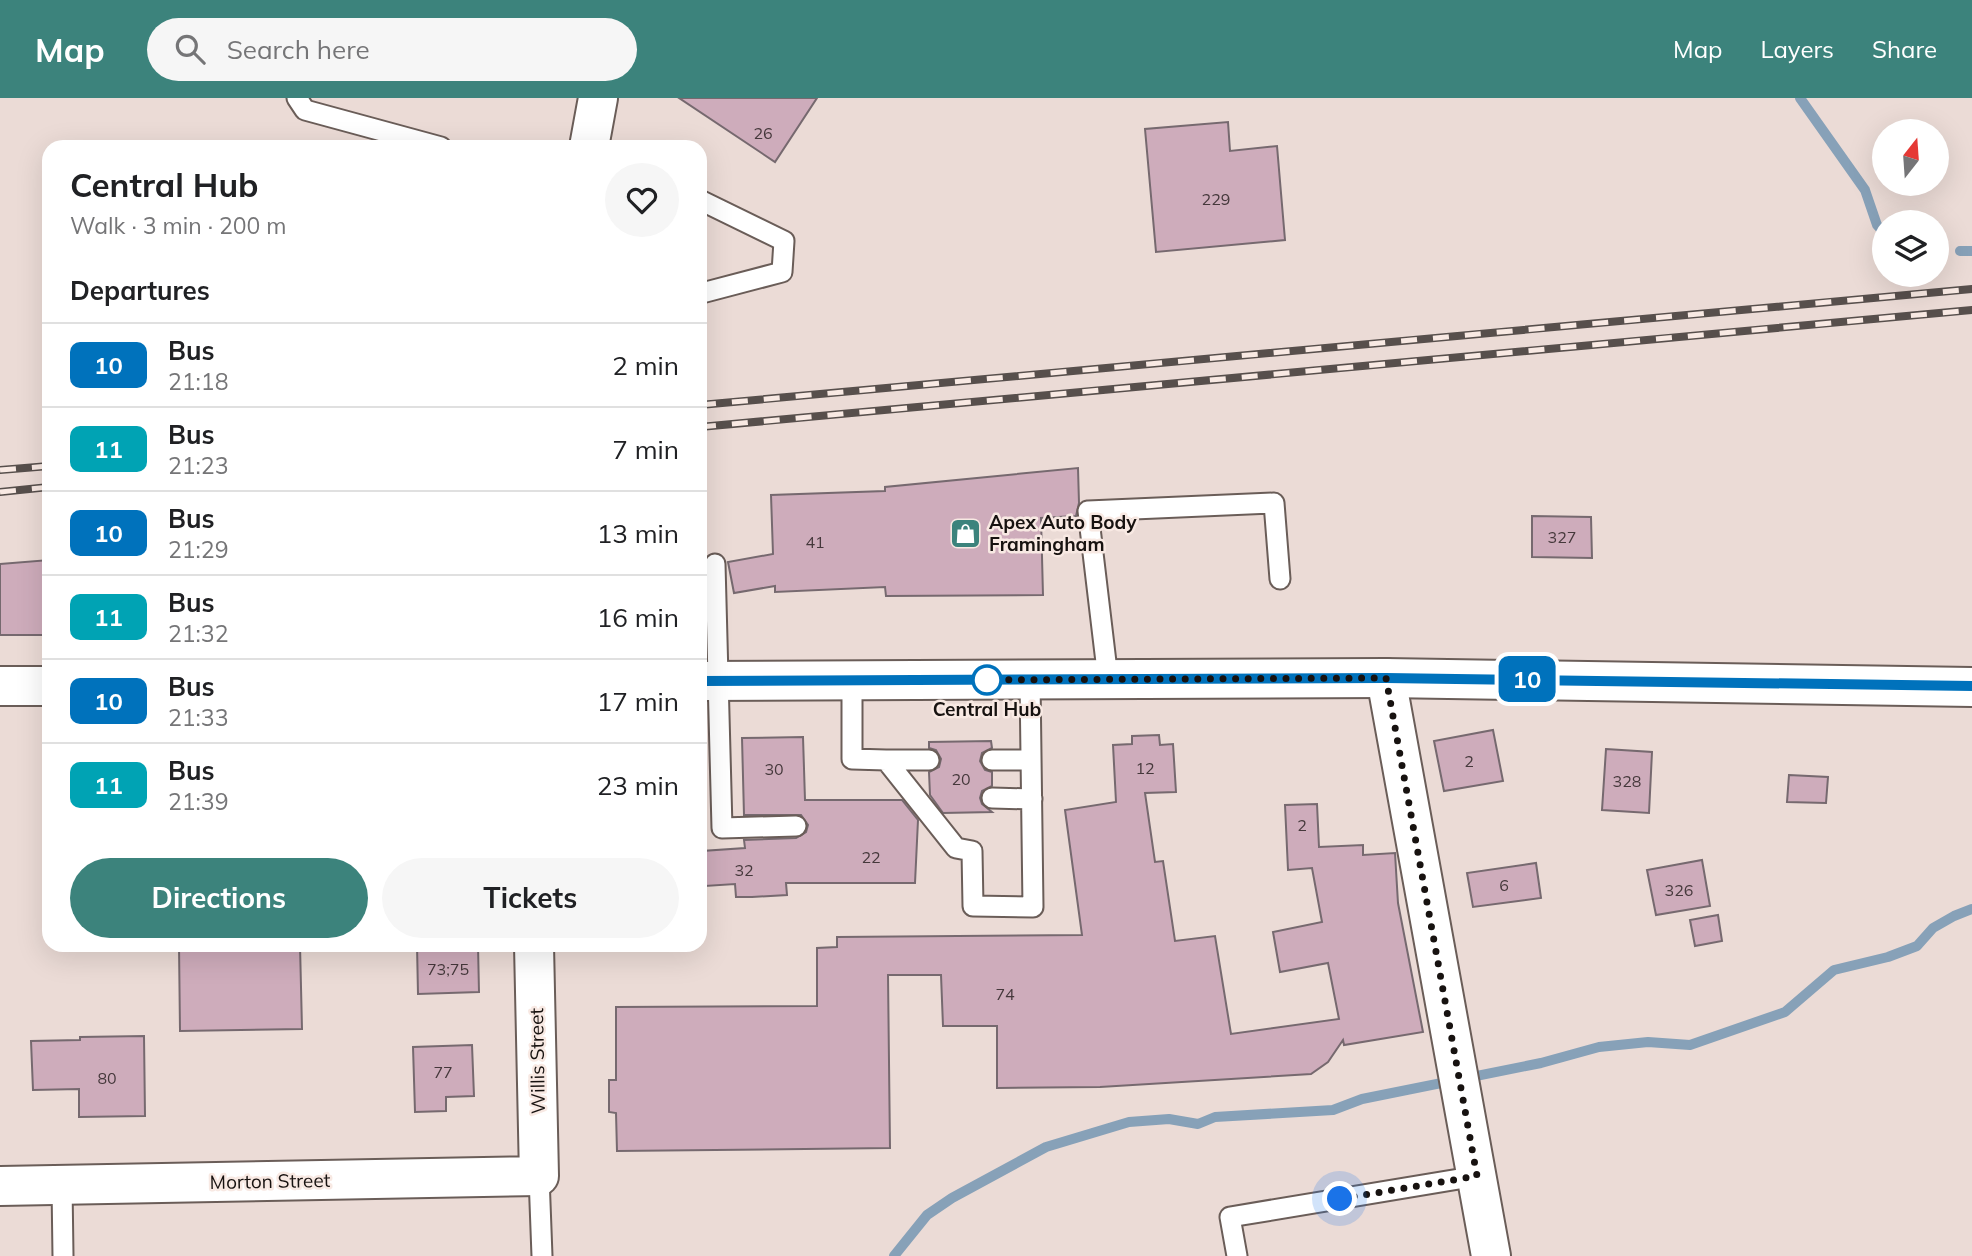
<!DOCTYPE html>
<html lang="en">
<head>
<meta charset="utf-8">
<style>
	:root { --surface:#fff; --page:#f6f6f6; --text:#202124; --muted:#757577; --line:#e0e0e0; --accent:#3c837c }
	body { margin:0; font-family:Mulish,sans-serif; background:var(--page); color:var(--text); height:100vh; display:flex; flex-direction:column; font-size:26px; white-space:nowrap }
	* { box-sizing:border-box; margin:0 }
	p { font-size:23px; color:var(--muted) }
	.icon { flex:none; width:38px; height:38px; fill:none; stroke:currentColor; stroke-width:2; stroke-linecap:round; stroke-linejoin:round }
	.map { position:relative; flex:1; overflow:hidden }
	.side { position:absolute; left:42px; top:42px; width:665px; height:812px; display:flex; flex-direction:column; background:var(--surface); border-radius:21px; box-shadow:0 7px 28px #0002 }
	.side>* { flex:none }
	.badge { padding:0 14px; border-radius:10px; font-size:24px; line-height:46px }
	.needle { width:46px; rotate:17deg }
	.controls { position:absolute; left:1872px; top:21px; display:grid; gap:14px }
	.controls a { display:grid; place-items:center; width:77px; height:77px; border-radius:50%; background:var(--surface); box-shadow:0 7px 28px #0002; font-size:35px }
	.you { position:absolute; width:35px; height:35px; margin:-18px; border:5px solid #fff; border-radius:50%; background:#1a73e8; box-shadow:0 0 0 10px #1a73e833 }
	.map>.badge { position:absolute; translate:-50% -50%; box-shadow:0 0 0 4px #fff }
	h2 { padding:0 28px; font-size:26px; line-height:63px }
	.round { display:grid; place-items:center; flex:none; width:74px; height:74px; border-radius:37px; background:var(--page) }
	.head { display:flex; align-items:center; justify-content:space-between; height:119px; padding:0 28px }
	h1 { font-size:33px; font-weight:700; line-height:52px }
	.action { display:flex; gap:14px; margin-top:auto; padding:14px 28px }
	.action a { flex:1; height:80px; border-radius:42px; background:var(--accent); color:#fff; font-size:28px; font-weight:700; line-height:80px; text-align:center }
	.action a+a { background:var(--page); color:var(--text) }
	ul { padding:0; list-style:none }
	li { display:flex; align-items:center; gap:21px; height:84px; padding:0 28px; border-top:2px solid var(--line) }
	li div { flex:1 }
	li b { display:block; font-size:26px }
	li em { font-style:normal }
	li .badge { min-width:77px; font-weight:700; text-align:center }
	header { display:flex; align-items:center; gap:42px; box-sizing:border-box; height:98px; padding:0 35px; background:var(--accent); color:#fff }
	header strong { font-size:33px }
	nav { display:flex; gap:38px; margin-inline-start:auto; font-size:24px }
	.search { width:490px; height:63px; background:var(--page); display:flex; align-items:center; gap:18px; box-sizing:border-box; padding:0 24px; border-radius:38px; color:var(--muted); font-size:26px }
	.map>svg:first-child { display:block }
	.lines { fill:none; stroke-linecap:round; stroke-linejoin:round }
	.stream { stroke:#87a1b8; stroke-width:10 }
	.building { fill:#ceacbb; stroke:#76696f; stroke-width:2 }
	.service-casing { stroke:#6a5d58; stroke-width:23 }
	.minor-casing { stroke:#6a5d58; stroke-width:42 }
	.secondary-casing { stroke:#6a5d58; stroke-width:42 }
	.service { stroke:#fff; stroke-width:19 }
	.minor { stroke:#fff; stroke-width:38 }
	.secondary { stroke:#fff; stroke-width:38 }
	.rail-casing { stroke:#574f4c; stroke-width:8 }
	.rail { stroke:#f8e9e3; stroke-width:5; stroke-dasharray:16; stroke-linecap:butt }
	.line-casing { stroke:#fff; stroke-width:16 }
	.line { stroke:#0072bc; stroke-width:10 }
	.walk { stroke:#171210; stroke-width:7; stroke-dasharray:0 12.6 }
	.stop-dot { fill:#fff; stroke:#0072bc; stroke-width:3.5 }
	.labels { text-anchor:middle; stroke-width:5; stroke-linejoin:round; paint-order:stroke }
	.number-label { font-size:16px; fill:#45383b }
	.poi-label { font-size:19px; font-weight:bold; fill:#171210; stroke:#f8e9e3; text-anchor:start }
	.stop-label { font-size:19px; font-weight:bold; fill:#171210; stroke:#f8e9e3 }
	.street-label { font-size:19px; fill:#171210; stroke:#f8e9e3 }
</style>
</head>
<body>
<header>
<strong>Map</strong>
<div class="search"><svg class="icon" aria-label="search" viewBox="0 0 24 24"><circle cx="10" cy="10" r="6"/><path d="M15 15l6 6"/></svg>Search here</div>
<nav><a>Map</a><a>Layers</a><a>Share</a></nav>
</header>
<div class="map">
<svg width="1972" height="1158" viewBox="0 0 1972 1158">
	<rect width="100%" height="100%" fill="#ebdbd6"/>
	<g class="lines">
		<path class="stream" d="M 1800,0 L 1865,92 L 1877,127 L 1885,136
			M 1960,153 L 1972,153
			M 894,1158 L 927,1117 L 952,1100 L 1046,1049 L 1129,1024 L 1169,1021 L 1198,1026 L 1215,1019 L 1333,1012 L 1362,1001 L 1541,965 L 1599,949 L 1648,944 L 1690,947 L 1785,914 L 1834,872 L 1888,859 L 1917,848 L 1933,830 L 1954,818 L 1972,811"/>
	</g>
	<path class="building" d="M 679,0 L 817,0 L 775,64 Z
		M 1228,24 L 1230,53 L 1277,48 L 1285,142 L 1156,154 L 1145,31 Z
		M 1078,370 L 1079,405 L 1076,418 L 1041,420 L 1043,497 L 886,498 L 885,489 L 775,494 L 775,488 L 734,495 L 728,464 L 773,456 L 771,397 L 885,393 L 885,389 Z
		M 1532,418 L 1591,419 L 1592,460 L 1532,459 Z
		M 49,462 L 49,537 L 0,537 L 0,466 Z
		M 1493,632 L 1503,683 L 1444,693 L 1434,643 Z
		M 1159,637 L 1160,647 L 1173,646 L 1176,694 L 1145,695 L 1155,764 L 1163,763 L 1175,843 L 1215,838 L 1231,936 L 1339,921 L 1328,865 L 1280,874 L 1273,834 L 1322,824 L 1312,770 L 1288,772 L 1285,707 L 1317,706 L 1319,749 L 1363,747 L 1363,757 L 1395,755 L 1398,805 L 1423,934 L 1344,947 L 1343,942 L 1328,964 L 1311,976 L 1100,989 L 997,990 L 997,928 L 943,928 L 941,877 L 888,877 L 890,1050 L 617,1053 L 616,1015 L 609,1014 L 609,982 L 616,982 L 616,909 L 817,908 L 817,850 L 837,849 L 837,839 L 1082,837 L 1065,712 L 1116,704 L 1113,647 L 1132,646 L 1132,638 Z
		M 803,639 L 805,702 L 902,702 L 918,722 L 915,785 L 786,785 L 787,797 L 752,799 L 736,799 L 735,786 L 705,788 L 702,753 L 745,750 L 744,742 L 796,740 L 806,734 L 808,727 L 801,717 L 744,717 L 742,640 Z
		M 991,643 L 992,650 L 982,655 L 980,663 L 985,672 L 992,674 L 992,688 L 982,693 L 980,700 L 982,706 L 992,714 L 943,715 L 930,697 L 929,674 L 939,669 L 941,661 L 936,652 L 929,650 L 929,644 Z
		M 1606,651 L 1652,654 L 1649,715 L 1602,712 Z
		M 1789,677 L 1828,679 L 1826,705 L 1787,704 Z
		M 1702,762 L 1710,808 L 1656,817 L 1647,772 Z
		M 1536,765 L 1541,800 L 1473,809 L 1467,775 Z
		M 1718,817 L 1722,843 L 1695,848 L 1690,822 Z
		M 179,847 L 300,847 L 302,931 L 180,933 Z
		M 417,847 L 478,847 L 479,894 L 418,896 Z
		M 144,938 L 145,1018 L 79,1019 L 79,991 L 33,992 L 31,943 L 80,942 L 80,939 Z
		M 472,947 L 474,998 L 446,999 L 446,1013 L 415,1014 L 413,949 Z"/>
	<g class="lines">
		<defs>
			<path id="service" d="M 297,0 L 305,12 L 441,49
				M 700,102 L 784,143 L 782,174 L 702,195 L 700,194
				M 715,466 L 722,730 L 796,728
				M 1108,581 L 1088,413 L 1274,405 L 1280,481
				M 852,582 L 852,661 L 886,662 L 956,750 L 972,753 L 973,808 L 1033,809 L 1030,582
				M 886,662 L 929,662
				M 992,662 L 1031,662
				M 992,700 L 1032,701
				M 539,1078 L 542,1158
				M 62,1087 L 63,1158
				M 1237,1158 L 1230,1119 L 1477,1078"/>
			<path id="minor" d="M 589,49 L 598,0
				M 1386,580 L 1491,1158
				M 0,1088 L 539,1078 L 534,847"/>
			<path id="secondary" d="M 700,583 L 1386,580 L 1972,589
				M 0,588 L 49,588"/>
		</defs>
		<use href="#service" class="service-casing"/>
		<use href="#minor" class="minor-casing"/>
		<use href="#secondary" class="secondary-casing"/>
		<use href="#service" class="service"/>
		<use href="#minor" class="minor"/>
		<use href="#secondary" class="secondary"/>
		<defs>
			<path id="rail" d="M 700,307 L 1972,191
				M 700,329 L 1972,212
				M 0,372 L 49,368
				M 0,394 L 49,389"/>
		</defs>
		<use href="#rail" class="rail-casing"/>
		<use href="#rail" class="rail"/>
	</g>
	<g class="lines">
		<defs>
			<path id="line" d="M 700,583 L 1386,580 L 1972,588"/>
		</defs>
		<use href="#line" class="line-casing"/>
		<use href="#line" class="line"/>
		<path class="walk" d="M 987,582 L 979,582 L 1386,580 L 1477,1078 L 1340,1101"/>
	</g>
	<defs>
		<symbol id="shop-square" viewBox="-11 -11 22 22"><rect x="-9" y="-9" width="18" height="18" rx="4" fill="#3c837c" stroke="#f8e9e3"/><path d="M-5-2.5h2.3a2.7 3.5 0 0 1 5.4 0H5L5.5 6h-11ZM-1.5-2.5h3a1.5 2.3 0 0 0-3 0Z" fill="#fff"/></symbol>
	</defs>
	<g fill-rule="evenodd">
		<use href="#shop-square" x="948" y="418" width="35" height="35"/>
	</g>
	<circle class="stop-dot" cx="987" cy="582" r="14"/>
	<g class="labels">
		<g class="number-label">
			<text x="763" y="41">26</text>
			<text x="1216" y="107">229</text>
			<text x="1562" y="445">327</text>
			<text x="815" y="450">41</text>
			<text x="1469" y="669">2</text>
			<text x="1145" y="676">12</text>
			<text x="774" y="677">30</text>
			<text x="961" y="687">20</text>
			<text x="1627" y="689">328</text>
			<text x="1302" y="733">2</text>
			<text x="871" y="765">22</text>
			<text x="744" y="778">32</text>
			<text x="1504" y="793">6</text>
			<text x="1679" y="798">326</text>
			<text x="448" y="877">73;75</text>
			<text x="1005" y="902">74</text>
			<text x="443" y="980">77</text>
			<text x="107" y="986">80</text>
		</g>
		<g class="poi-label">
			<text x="989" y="431">Apex Auto Body<tspan x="989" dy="22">Framingham</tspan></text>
		</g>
		<g class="stop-label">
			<text x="987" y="618">Central Hub</text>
		</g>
		<g class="street-label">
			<text transform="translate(537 963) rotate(-91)" y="7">Willis Street</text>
			<text transform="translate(270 1083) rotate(-1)" y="7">Morton Street</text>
		</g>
	</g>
</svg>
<div class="controls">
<a><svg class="needle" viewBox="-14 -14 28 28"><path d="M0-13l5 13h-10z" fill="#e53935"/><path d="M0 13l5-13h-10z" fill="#757577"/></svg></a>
<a><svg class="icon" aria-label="layers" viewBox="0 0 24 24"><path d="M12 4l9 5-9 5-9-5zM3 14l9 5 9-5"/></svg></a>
</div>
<div class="you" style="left:1340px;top:1101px"></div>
<b class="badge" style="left:1527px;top:581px;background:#0072bc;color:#fff">10</b>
<section class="side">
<div class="head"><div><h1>Central Hub</h1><p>Walk · 3 min · 200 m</p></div><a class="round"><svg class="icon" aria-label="heart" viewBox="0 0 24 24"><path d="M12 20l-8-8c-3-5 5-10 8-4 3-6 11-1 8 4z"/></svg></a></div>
<h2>Departures</h2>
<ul>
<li><span class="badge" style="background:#0072bc;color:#fff">10</span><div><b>Bus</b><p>21:18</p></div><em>2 min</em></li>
<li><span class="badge" style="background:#00a3b4;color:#fff">11</span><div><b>Bus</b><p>21:23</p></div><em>7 min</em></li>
<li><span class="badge" style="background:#0072bc;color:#fff">10</span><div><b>Bus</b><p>21:29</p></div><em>13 min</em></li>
<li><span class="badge" style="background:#00a3b4;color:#fff">11</span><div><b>Bus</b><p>21:32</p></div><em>16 min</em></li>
<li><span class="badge" style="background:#0072bc;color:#fff">10</span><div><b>Bus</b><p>21:33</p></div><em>17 min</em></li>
<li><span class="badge" style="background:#00a3b4;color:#fff">11</span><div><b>Bus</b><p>21:39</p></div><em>23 min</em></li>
</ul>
<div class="action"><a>Directions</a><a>Tickets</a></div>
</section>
</div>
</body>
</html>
